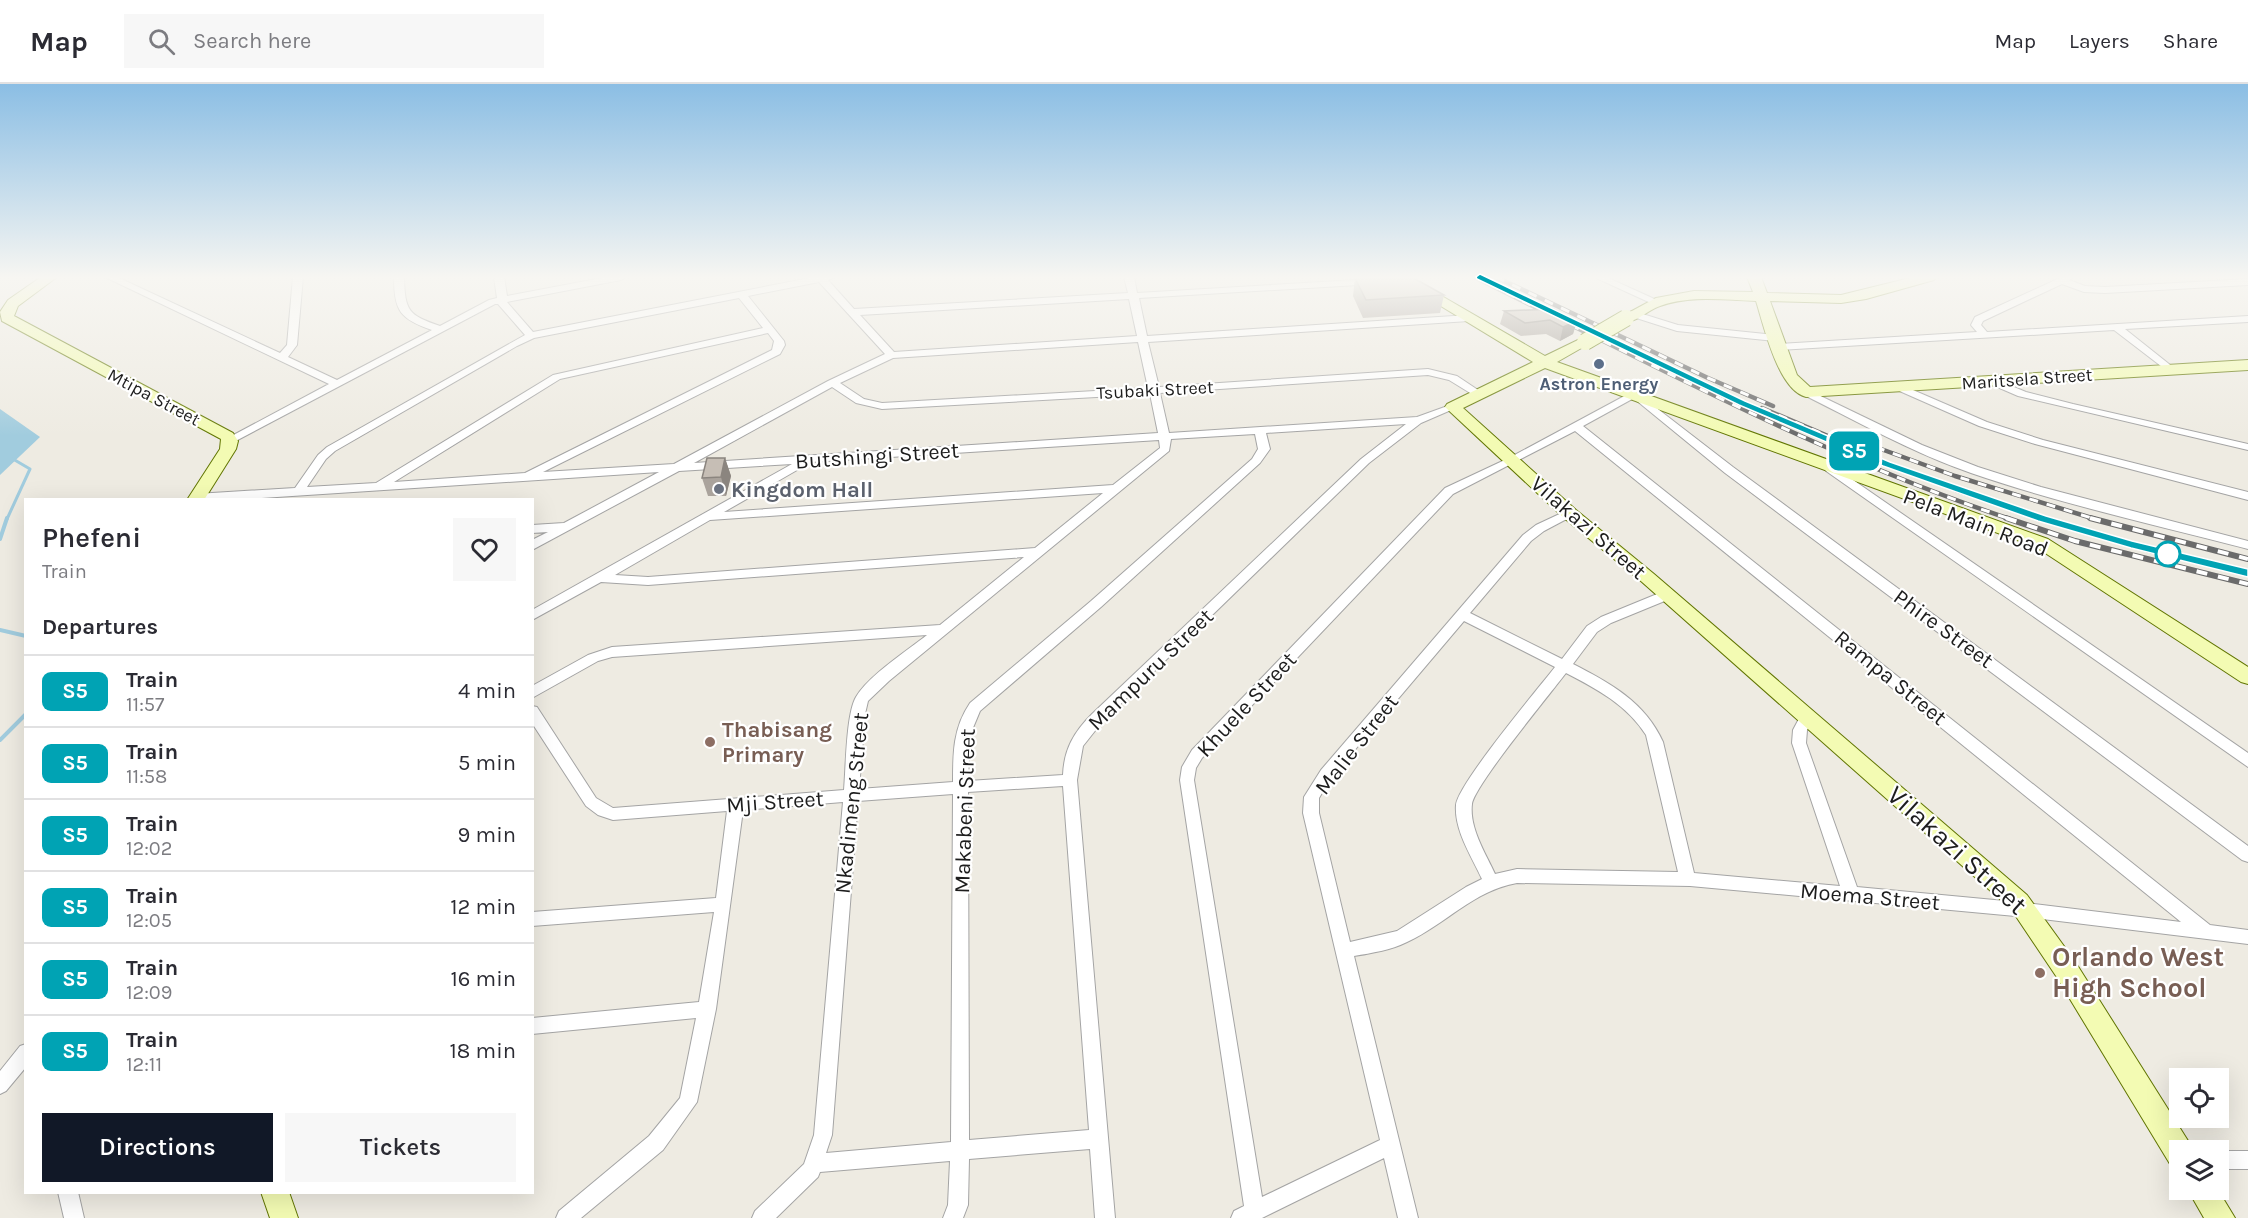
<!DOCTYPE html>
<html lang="en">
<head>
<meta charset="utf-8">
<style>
	:root { --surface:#fff; --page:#f7f7f7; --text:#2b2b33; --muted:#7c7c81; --line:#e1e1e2; --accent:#111827 }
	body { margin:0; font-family:Karla,sans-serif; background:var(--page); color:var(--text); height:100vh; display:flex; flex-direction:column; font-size:22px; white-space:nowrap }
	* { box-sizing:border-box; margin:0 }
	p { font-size:20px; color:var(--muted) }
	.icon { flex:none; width:33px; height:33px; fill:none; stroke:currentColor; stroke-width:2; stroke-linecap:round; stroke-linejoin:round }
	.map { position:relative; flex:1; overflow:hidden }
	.panel { position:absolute; left:24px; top:414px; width:510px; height:696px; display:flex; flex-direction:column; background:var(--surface); border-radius:0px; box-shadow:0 6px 24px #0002 }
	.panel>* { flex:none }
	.badge { padding:0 12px; border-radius:9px; font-size:21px; line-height:39px }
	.tools { position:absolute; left:2169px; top:984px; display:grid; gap:12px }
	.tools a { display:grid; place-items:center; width:60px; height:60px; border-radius:0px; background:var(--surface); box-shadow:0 6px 24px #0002; font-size:30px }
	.map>.badge { position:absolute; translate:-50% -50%; box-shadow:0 0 0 3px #fff }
	h2 { padding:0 18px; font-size:22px; line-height:54px }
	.round { display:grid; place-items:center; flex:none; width:63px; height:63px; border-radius:0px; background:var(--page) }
	.headline { display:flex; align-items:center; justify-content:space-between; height:102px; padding:0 18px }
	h1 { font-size:28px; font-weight:600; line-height:45px }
	.cta { display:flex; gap:12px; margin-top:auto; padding:12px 18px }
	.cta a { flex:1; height:69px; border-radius:0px; background:var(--accent); color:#fff; font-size:24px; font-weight:600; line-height:69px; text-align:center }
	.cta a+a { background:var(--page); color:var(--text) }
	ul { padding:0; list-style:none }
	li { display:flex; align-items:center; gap:18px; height:72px; padding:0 18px; border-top:2px solid var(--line) }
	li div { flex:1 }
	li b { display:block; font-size:22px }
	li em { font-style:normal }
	li .badge { min-width:66px; font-weight:700; text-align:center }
	header { display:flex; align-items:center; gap:36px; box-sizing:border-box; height:84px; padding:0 30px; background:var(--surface); border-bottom:2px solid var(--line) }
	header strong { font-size:28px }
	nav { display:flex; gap:33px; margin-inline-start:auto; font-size:21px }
	.search { width:420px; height:54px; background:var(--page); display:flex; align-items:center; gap:15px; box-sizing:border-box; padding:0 21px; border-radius:0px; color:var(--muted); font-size:22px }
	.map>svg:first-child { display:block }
	.water { fill:#a1ccde }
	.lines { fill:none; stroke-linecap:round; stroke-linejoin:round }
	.stream-far1 { stroke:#a1ccde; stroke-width:3 }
	.stream { stroke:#a1ccde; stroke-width:4 }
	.street-casing { stroke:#a4a4a4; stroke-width:2 }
	.secondary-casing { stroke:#617502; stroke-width:2 }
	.street { fill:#fff; fill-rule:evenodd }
	.secondary { fill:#f3fbb3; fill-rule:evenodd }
	.rail-far1-casing { stroke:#6b6b6b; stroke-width:4.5 }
	.rail-casing { stroke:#6b6b6b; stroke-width:6 }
	.rail-far1 { stroke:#fff; stroke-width:3; stroke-dasharray:9; stroke-linecap:butt }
	.rail { stroke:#fff; stroke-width:4; stroke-dasharray:11; stroke-linecap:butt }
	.secondary-bridge-casing { stroke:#617502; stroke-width:18; stroke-linecap:butt }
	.secondary-bridge { stroke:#f3fbb3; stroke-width:16 }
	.wall { fill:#aaa39c }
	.shaded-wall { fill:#8b857f }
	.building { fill:#c6beb5; stroke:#8b857f; stroke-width:1.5 }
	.line { fill:#00a3b4; stroke:#fff; stroke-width:1.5 }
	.service-dot { fill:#5c6f8a; stroke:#fff; stroke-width:2 }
	.worship-dot { fill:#6b7280; stroke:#fff; stroke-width:2 }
	.stop-dot { fill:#fff; stroke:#00a3b4; stroke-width:3 }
	.education-dot { fill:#8d6e63; stroke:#fff; stroke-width:2 }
	.labels { text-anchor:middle; stroke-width:4.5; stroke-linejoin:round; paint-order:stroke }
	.far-street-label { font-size:18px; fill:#1d1d1d; stroke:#fff }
	.far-service-label { font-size:18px; font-weight:bold; fill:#4e5e75; stroke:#fff }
	.street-label { font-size:22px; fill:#1d1d1d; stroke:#fff }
	.worship-label { font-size:22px; font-weight:bold; fill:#5b616d; stroke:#fff; text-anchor:start }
	.education-label { font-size:22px; font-weight:bold; fill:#785e54; stroke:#fff; text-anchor:start }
	.near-street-label { font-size:27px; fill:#1d1d1d; stroke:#fff }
	.near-education-label { font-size:27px; font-weight:bold; fill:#785e54; stroke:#fff; text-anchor:start }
</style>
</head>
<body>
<header>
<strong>Map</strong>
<div class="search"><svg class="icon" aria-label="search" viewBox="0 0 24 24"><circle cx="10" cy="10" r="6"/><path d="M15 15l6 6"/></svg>Search here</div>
<nav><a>Map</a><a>Layers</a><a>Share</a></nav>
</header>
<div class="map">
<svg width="2248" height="1134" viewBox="0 0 2248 1134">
	<rect width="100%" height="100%" fill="#eeebe2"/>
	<path class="water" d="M 0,325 L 40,353 L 0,391 Z"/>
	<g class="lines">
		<path class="stream-far1" d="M 7,435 L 30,385 L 13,375"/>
		<path class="stream" d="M 0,455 L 7,434
			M 0,546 L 26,552
			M 0,656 L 26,630"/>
		<defs>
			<path id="street" d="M 105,193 L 117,193 L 280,269 L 287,261 L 293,193 L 303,193 L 297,261 L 288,273 L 337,296 L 432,246 C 400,235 394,227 394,193 L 404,193 C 405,227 408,231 440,242 L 489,216 L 497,214 L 494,193 L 504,193 L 507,212 L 607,193 L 626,193 L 621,196 L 507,218 L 533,248 L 815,193 L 835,193 L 828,196 L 854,225 L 1128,209 L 1124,193 L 1134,193 L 1137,209 L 1372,195 L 1375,196 L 1375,200 L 1139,214 L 1147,252 L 1469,231 L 1474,234 L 1469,237 L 1148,258 L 1159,303 L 1428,285 L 1457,292 L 1484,310 L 1483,312 L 1475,312 L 1449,296 L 1428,291 L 1160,309 L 1169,349 L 1417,333 L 1453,320 L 1458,323 L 1421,339 L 1369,379 L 1102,638 L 1083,662 L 1077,696 L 1115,1134 L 1095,1134 L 1090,1065 L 969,1075 L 968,1121 L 963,1134 L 943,1134 L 948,1121 L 950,1077 L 820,1088 L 818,1093 L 776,1134 L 752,1134 L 755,1127 L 804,1080 L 814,1051 L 843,718 L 743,726 L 716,925 L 697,1018 L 663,1066 L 581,1134 L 556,1134 L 559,1127 L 649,1052 L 680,1014 L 696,934 L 532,950 L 532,934 L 699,918 L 714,828 L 532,842 L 532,828 L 716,814 L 727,727 L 613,736 L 598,731 L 586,722 L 532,639 L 532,622 L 537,623 L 596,714 L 613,724 L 844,706 C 846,684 846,630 856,613 C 868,592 908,566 927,551 L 612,573 L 598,577 L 532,614 L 532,602 L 588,571 L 612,563 L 940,541 L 1024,473 L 648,501 L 601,498 L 532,536 L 532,526 L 792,380 L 679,387 L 532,466 L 532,456 L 548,448 L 532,449 L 532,441 L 564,439 L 659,388 L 231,416 L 191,416 L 192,411 L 196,410 L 295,404 L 318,371 L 327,363 L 525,251 L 498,220 L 495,220 L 230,360 L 224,357 L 226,355 L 329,300 ZM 819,198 L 885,270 L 828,297 L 674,380 L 543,388 L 780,270 L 785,261 L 784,257 L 748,212 ZM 739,214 L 763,244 L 553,291 L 376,399 L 307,403 L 326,375 L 335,367 L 517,262 L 534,254 ZM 1129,215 L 1137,252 L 894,268 L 860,231 ZM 768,249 L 774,257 L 772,266 L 525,389 L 394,398 L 560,295 ZM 1138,258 L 1148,304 L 882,319 L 864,315 L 840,299 L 893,274 ZM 832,303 L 856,319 L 882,325 L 1150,310 L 1158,349 L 694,379 ZM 1406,340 L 1361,375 L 1092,630 C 1074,648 1064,665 1063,691 L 968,697 L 970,651 L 980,627 L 1101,523 L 1260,379 L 1270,365 L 1266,349 ZM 1255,350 L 1258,365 L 1252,375 L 1091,517 L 970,619 C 953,644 953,669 953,698 L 859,705 L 865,630 L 868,617 L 889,597 L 1169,367 L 1171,355 ZM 1159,356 L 1160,364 L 1113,401 L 724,428 L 811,378 ZM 1103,409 L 1035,464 L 648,493 L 615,491 L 710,436 ZM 1063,702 L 1089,1046 L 969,1056 L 968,708 ZM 953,710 L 951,1058 L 826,1069 L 832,1051 L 858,717 Z
				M 1594,193 L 1606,193 L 1661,218 L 1653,220 Z
				M 2062,193 L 2074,193 L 2069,196 L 2085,202 L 2105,203 L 2248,195 L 2248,201 L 2105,209 L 2084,208 L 2062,200 L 1983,237 L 1981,241 L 1987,248 L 2248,232 L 2248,238 L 2125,245 L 2174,284 L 2174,288 L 2170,289 L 2114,246 L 1779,266 L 1774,263 L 1779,260 L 1977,248 L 1971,241 L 1975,233 Z
				M 1633,227 L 1678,241 L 1775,251 L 1780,254 L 1775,257 L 1677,247 L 1630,232 L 1630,228 Z
				M 1992,294 L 2026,308 L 2073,320 L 2248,360 L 2248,366 L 2018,312 L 1988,299 L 1987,297 Z
				M 1899,300 L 1987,338 L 2043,356 L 2248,408 L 2248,416 L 2035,360 L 1979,342 L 1895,305 L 1894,303 Z
				M 1806,305 L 1922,361 L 1978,383 L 2041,403 L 2248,457 L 2248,465 C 2156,441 2061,420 1971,389 C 1913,369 1858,338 1802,310 L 1801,308 Z
				M 1630,309 L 1635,312 L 1634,314 L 1583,342 L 2210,841 L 2248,846 L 2248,860 L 2026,833 L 1690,802 L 1517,799 C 1473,807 1446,840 1407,858 C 1391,866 1372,869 1354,872 L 1418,1134 L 1398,1134 L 1384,1074 L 1262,1134 L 1231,1134 L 1234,1127 L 1244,1122 L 1180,696 L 1182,683 L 1192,666 L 1445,404 L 1509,374 ZM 1575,347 L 2181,838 L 2026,819 L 1857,803 L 1806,659 L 1807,646 L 1814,633 L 1812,629 L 1802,629 L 1793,646 L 1792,659 L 1840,802 L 1694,789 L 1663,658 C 1645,618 1610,599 1573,580 L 1597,548 L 1611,539 L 1672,514 L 1673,511 L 1672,508 L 1662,508 L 1601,533 L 1587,542 L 1562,575 L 1470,529 L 1531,457 L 1544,447 L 1576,430 L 1570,426 L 1566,427 L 1536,441 L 1523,451 L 1321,686 L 1304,713 L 1303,729 L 1380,1056 L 1262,1113 L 1194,696 L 1196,684 L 1202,674 L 1453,410 ZM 1464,537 L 1555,583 C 1537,606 1458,700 1456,721 C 1454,746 1472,773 1482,795 L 1466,803 L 1397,847 L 1350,858 L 1319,729 L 1319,714 L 1331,694 ZM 1566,589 C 1597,605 1627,621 1646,651 L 1678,788 L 1517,785 L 1495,790 C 1486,770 1469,744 1472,720 C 1474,702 1550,610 1566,589 Z
				M 1641,312 L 1733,383 L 2248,762 L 2248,778 L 2242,776 L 1725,389 L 1637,317 L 1636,315 Z
				M 1830,380 L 2248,669 L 2248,683 L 1826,387 L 1824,384 Z
				M 26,960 L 26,983 L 6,1007 L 0,1010 L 0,987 L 20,962 Z
				M 2218,1067 L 2248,1067 L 2248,1085 L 2218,1085 Z
				M 58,1108 L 78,1108 L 84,1134 L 64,1134 Z"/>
			<path id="secondary" d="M 41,193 L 57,193 L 18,222 L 14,232 L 233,349 L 238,357 L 236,365 L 204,416 L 187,416 L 220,365 L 221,355 L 2,237 L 0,228 L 8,216 Z
				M 1393,193 L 1409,193 L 1545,272 L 1580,255 L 1585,254 L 1592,258 L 1557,278 L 2048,455 L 2248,583 L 2248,600 L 2241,598 L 2036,463 L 1545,284 L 1463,324 L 1576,426 L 1654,490 L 2027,811 L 2074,876 L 2190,1060 L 2192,1066 L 2180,1066 L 2180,1083 L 2170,1080 L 2056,892 L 2011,825 L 1642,498 L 1564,434 L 1445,323 L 1447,320 L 1533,278 Z
				M 1747,193 L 1761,193 L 1767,209 L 1841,211 L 1914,193 L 1936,193 L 1934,196 L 1866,215 L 1841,219 L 1770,217 L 1797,291 L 1810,303 L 2248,276 L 2248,286 L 1806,313 C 1778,306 1764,242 1756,217 C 1725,216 1690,211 1660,222 C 1647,226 1635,241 1621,237 L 1619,234 L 1656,214 L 1694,207 L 1753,208 Z
				M 2188,1106 L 2218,1106 L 2235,1134 L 2204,1134 Z
				M 261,1108 L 289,1108 L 298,1134 L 270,1134 Z"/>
		</defs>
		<use href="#street" class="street-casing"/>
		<use href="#secondary" class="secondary-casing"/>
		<use href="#street" class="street"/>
		<use href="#secondary" class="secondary"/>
		<defs>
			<path id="rail-far1" d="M 1474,193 C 1650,279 1824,373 2010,435
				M 1496,193 L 1708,294 L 1773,322
				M 1762,324 L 1870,370
				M 1859,357 L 1955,392 L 2095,435
				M 1861,370 L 1956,406 L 2045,435"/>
			<path id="rail" d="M 2006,434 L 2075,457 L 2248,500
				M 2040,434 L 2150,466 L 2248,489
				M 2090,434 L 2248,475"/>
		</defs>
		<use href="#rail-far1" class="rail-far1-casing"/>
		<use href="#rail" class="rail-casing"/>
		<use href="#rail-far1" class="rail-far1"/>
		<use href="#rail" class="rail"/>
		<defs>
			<path id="secondary-bridge" d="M 1585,258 L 1626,234"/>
		</defs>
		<use href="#secondary-bridge" class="secondary-bridge-casing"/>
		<use href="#secondary-bridge" class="secondary-bridge"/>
	</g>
	<path class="wall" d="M 1360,193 L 1412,193 L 1444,211 L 1440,229 L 1363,234 L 1353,212 L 1355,194 L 1360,194 Z
		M 1504,227 L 1577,237 L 1573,250 L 1560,257 L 1546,250 L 1521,252 L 1500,240 Z
		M 725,374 L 731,392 L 726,412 L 708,412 L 702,394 Z"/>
	<path class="shaded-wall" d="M 1577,237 L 1573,250 L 1560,257 L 1563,243 Z
		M 725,374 L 731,392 L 726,412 L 721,393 Z"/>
	<path class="building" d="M 1364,193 L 1412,193 L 1444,211 L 1366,216 L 1355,194 L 1364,194 Z
		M 1553,225 L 1577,237 L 1563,243 L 1550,236 L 1525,239 L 1504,227 Z
		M 707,374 L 725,374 L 721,393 L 702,394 Z"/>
	<linearGradient id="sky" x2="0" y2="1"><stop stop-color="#8bbee4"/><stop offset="0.55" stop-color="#f7f6f2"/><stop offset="1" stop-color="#f7f6f2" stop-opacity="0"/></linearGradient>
	<rect width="2248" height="352" fill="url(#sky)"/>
	<path class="line" d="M 1480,190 L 1745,317 L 1890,378 L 2046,432 L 2132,457 L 2248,485 L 2248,493 L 2131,464 L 2038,437 L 1883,382 L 1739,321 L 1477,195 L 1476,193 Z"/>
	<circle class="service-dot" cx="1599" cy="280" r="6"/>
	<circle class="worship-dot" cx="719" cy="405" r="6"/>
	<circle class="stop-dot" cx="2168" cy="470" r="12"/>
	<g class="education-dot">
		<circle cx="710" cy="658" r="6"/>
		<circle cx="2040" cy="889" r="6"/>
	</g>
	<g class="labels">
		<g class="far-street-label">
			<text transform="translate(2027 295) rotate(-4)" y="6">Maritsela Street</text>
			<text transform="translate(1155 306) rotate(-3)" y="6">Tsubaki Street</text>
			<text transform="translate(154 313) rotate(28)" y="6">Mtipa Street</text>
		</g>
		<g class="far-service-label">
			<text x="1599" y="306">Astron Energy</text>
		</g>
		<g class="street-label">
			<text transform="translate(877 371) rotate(-4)" y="8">Butshingi Street</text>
			<text transform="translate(1976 438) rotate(21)" y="8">Pela Main Road</text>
			<text transform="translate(1589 443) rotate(41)" y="8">Vilakazi Street</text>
			<text transform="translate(1944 544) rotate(36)" y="8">Phire Street</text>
			<text transform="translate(1150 585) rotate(-44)" y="8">Mampuru Street</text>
			<text transform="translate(1891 593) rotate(39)" y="8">Rampa Street</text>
			<text transform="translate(1246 620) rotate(-47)" y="8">Khuele Street</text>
			<text transform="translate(1356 660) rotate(-52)" y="8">Malie Street</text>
			<text transform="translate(775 717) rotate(-4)" y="8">Mji Street</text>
			<text transform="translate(851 719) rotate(-84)" y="8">Nkadimeng Street</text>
			<text transform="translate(964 727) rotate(-88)" y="8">Makabeni Street</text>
			<text transform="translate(1870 812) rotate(5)" y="8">Moema Street</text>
		</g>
		<g class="worship-label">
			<text x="731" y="413">Kingdom Hall</text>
		</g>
		<g class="education-label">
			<text x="722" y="653">Thabisang<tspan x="722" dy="25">Primary</tspan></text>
		</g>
		<g class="near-street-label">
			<text transform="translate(1957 766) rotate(42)" y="9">Vilakazi Street</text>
		</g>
		<g class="near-education-label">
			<text x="2052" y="882">Orlando West<tspan x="2052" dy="31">High School</tspan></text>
		</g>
	</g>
</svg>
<div class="tools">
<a><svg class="icon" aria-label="locate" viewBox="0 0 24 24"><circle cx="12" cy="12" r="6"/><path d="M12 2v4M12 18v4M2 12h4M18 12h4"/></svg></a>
<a><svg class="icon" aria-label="layers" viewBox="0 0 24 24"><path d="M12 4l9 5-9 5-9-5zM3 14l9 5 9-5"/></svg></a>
</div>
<b class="badge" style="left:1854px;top:367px;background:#00a3b4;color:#fff">S5</b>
<section class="panel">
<div class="headline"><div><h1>Phefeni</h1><p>Train</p></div><a class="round"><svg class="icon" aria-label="heart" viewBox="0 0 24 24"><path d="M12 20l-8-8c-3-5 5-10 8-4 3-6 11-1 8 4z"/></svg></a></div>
<h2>Departures</h2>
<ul>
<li><span class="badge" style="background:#00a3b4;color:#fff">S5</span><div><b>Train</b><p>11:57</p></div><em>4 min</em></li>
<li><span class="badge" style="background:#00a3b4;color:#fff">S5</span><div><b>Train</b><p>11:58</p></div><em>5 min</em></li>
<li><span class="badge" style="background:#00a3b4;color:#fff">S5</span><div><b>Train</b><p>12:02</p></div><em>9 min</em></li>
<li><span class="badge" style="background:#00a3b4;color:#fff">S5</span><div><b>Train</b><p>12:05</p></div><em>12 min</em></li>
<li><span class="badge" style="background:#00a3b4;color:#fff">S5</span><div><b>Train</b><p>12:09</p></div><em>16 min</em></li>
<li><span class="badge" style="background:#00a3b4;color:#fff">S5</span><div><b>Train</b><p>12:11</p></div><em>18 min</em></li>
</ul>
<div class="cta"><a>Directions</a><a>Tickets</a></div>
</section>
</div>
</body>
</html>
